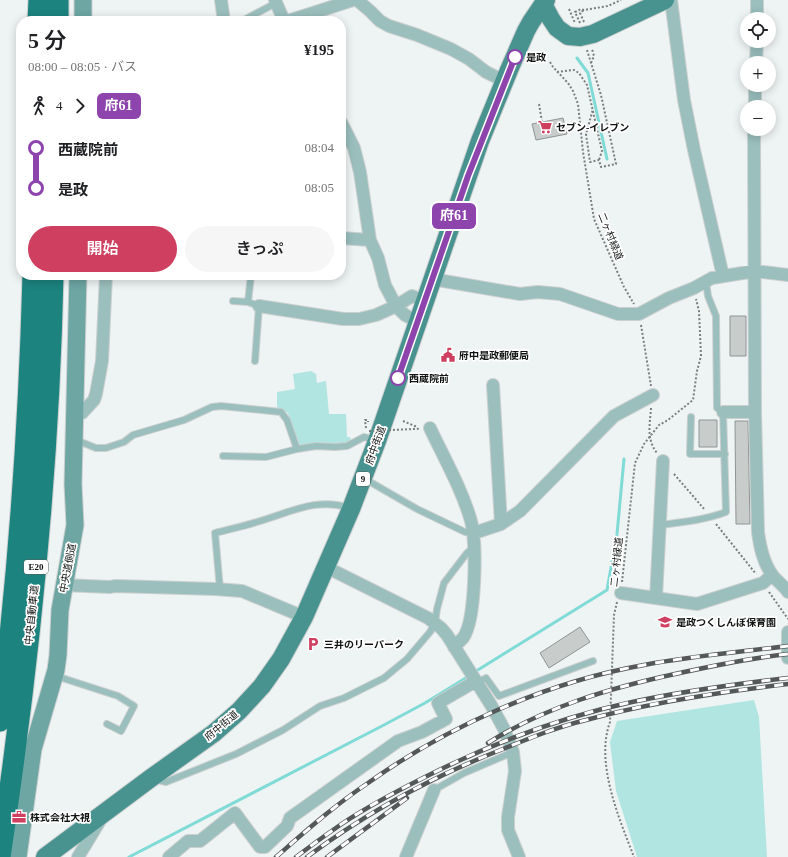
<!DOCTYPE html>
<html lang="ja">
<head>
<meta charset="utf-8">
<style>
	:root { --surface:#fff; --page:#f6f6f6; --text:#202124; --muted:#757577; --accent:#cf3f60 }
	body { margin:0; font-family:"Times New Roman","Noto Sans JP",serif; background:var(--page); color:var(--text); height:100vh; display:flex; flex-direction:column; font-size:15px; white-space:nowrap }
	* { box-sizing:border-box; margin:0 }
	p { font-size:13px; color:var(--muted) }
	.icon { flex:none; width:22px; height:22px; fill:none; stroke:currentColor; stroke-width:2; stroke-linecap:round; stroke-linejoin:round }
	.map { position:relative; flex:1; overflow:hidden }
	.side { position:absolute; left:16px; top:16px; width:330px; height:264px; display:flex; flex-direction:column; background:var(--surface); border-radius:16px; box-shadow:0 2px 10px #0003 }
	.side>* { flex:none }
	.badge { padding:0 8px; border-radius:6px; font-size:14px; line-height:26px }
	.fabs { position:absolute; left:740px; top:12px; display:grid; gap:8px }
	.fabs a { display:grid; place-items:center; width:36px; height:36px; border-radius:50%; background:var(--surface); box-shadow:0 2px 10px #0003; font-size:20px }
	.map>.badge { position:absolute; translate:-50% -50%; box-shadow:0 0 0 2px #fff }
	.legs { display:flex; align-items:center; gap:6px; height:44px; padding:0 12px; font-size:13px }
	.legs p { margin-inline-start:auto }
	.head { display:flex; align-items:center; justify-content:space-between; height:68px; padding:0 12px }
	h1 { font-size:22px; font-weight:600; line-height:30px }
	.primary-button { display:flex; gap:8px; margin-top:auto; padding:8px 12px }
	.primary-button a { flex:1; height:46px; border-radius:24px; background:var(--accent); color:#fff; font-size:16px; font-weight:600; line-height:46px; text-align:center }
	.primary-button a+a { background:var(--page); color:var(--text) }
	ul { padding:0 12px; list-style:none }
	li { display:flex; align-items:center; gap:14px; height:40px; font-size:15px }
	li i { display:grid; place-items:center; width:6px; height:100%; margin:0 5px; background:currentColor }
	li i::after { content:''; width:10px; height:10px; margin:-5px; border:3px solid; border-radius:50%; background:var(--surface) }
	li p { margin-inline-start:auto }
	li:first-child i { background:linear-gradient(#0000 50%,currentColor 0) }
	li:last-child i { background:linear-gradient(currentColor 50%,#0000 0) }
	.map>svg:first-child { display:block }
	.green { fill:#b0e5e2 }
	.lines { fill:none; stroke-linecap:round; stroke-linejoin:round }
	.stream { stroke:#80dbd7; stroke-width:3 }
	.building { fill:#c8cdcc; stroke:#909494 }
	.lane-casing { stroke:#cbcfcf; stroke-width:8 }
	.street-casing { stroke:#cbcfcf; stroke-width:14 }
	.secondary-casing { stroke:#cbcfcf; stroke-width:19 }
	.primary-casing { stroke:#cbcfcf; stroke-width:20 }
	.highway-casing { stroke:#cbcfcf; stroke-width:23 }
	.path { stroke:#7b7e7e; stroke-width:2; stroke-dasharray:2 2; stroke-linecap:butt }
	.lane { stroke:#9abfbd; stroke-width:6 }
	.street { stroke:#9abfbd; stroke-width:12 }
	.secondary { stroke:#6da6a3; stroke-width:17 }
	.primary { stroke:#489390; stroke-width:18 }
	.highway { stroke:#1c837f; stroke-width:21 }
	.rail-casing { stroke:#555858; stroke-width:4.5 }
	.rail { stroke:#fff; stroke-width:3; stroke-dasharray:9; stroke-linecap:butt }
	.path-bridge { stroke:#7b7e7e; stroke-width:2; stroke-dasharray:2 2; stroke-linecap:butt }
	.line-1-casing { stroke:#fff; stroke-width:9 }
	.line-1 { stroke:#8e44ad; stroke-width:6 }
	.stop-1-dot { fill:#fff; stroke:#8e44ad; stroke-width:2 }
	.labels { text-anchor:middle; stroke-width:3.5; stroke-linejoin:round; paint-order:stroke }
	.shield { fill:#fff; stroke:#585a5a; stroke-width:1 }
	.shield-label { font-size:9px; font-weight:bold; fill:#111313 }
	.stop-label { font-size:10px; font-weight:bold; fill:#111313; stroke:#fff; text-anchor:start }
	.poi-label { font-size:10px; font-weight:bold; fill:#111313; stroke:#fff; text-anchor:start }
	.street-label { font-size:10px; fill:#111313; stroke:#fff }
</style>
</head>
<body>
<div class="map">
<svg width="788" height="857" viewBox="0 0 788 857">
	<rect width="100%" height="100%" fill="#eef3f3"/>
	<path class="green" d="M 311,371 L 316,374 L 317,383 L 326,381 L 329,414 L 346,414 L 347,437 L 350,437 L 351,440 C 340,448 327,441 316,443 C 310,444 305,445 299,446 L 295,439 L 288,413 L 277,407 L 277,392 L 295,389 L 293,374 Z
		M 754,700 L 759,717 L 767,857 L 637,857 L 616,791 L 610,742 L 617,721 Z"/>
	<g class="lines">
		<path class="stream" d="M 577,58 L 588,73 L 607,159
			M 473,673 L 607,590 L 617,534 L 624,459
			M 129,857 L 382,726 L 425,703 L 469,676"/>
	</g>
	<path class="building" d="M 563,118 L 567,134 L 536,140 L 532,124 Z
		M 730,316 L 746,316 L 746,356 L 730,356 Z
		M 699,420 L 717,420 L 717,447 L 699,447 Z
		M 735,421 L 748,421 L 750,524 L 736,524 Z
		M 580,627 L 590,642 L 549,668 L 540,653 Z"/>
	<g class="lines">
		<defs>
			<path id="lane" d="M 242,21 L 276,3
				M 233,301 L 248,302 L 259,306 L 255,361
				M 248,302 L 251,275
				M 691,417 L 690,454 L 725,454
				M 76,440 L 96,448 L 106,448 L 124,442 L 133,435 L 184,420 L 212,407 L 221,406 L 281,412 L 287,420 L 297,449
				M 223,456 L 266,457 L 297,449 L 316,446 L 335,447 L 347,446 L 364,437 L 375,440
				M 365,479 L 417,509 L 465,532 L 474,533
				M 661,525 C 683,522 705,520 726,512 L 723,412 L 717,408 L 716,316 L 708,296 L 706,282
				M 220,589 L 215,533 C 230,529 245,526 260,521 C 291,512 317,497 350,508
				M 56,676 L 118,696 L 134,706 L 121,731 L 107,724
				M 477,683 L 486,678 L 499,696 L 593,661
				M 154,779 L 166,782 L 236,754 L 283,730 L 320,706 L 344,698 L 384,678 L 407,659 L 430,632 L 435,623 L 437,609 L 444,583 L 467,553 L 474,547
				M 434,790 L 464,773 L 513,752"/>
			<path id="street" d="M 221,0 L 224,21
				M 275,0 L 284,21
				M 357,0 L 370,11 L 380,21 L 389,26 L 417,35 L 451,49 L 469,59 L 486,72 L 504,81
				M 671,0 L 684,100 L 694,150 L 723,276
				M 757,0 L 757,19
				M 288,21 L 353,0
				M 756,63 L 757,41
				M 755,107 L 755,85
				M 341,122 L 354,148 L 360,172 L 370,240 L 378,258 L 385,285 L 396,306 L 405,315 L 418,322
				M 754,129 L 755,412 L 758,532 C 760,547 763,563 773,576 C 778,582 784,586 788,592
				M 341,238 L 370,240
				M 432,279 L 520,294 L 538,292 L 560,294 L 618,314 L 639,314 L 669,298 L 694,288 L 712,278 L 755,271 L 788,275
				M 259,306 L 343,319 L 359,319 L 376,315 L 396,306 L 412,296 L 425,301
				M 493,385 L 501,524
				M 75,412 L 82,413 L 94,400 L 96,394 L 102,361 L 106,275
				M 723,412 L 755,412
				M 430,428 C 444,458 462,489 471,521 C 477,542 476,621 463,638 C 460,641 457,644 454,647
				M 474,533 L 501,524 L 520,511 L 614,416 L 653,395
				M 326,567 L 428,618 L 441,628 L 447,635 L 491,705 L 504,729 L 513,752 L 515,771 L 508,817 L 508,830 L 519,857
				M 63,585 L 110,587 L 115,586 L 215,589 L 242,591 L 304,617
				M 621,593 L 697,604 L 763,583 L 772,575
				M 656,598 L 663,461
				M 788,632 L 788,658
				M 78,857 L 101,819
				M 169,857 L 188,841 L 200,841 L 235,813 L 260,847 L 265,847 L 287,826 L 290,818 L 398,741 L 422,732 L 446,719 L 438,703 L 476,681
				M 406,857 L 434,790"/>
			<path id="secondary" d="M 83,21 L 83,0
				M 18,857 L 33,749 L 56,670 L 58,655 L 60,610 L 75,525 L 73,484 L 78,275"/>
			<path id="primary" d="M 543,4 L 551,19 L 557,28 L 568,36 L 580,37 L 593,34 L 665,0
				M 45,857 L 151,778 L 214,733 L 239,711 L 262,686 L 281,659 L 304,617 L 351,509 L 377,441 L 480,141 L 509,70 L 526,31 L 531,22 L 546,0"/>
			<path id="highway" d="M 38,21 L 39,0
				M 58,21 L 58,0
				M 0,721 C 19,573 29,424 33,275
				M 0,857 C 29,664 49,470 53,275"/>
		</defs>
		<use href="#lane" class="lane-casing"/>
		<use href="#street" class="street-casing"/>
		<use href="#secondary" class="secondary-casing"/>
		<use href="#primary" class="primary-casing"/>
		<use href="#highway" class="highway-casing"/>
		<path class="path" d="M 569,9 L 575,23
			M 584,22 L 580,13 L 584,10
			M 580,23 L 575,12 L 581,9 L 584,10 L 608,6 L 621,0
			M 587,50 L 601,95 L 616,164 L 601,167 L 599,160 L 590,162 L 586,134 L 593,109
			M 550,62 L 553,67 L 568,83 L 573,91 L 578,104 L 583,152 L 594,219 L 624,287 L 634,304
			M 591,63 L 594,56 L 592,49
			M 557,72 L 574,70 L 579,73 L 587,85 L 602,151 L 599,160
			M 539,104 L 542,122
			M 641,325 L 651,386
			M 651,408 C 650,424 646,439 657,453
			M 403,421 L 415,426 L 419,430
			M 366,428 L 365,420 L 368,420 L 368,422
			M 674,474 L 705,510
			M 716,524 L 756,574
			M 622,582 L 635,463 L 644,444 L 659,425 L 668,420 L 693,400 L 697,371 L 701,356 L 699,311 L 696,299
			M 769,592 L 788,619
			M 617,602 L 614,615 L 610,722 C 595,763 619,818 634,857"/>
		<use href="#lane" class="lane"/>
		<use href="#street" class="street"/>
		<use href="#secondary" class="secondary"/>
		<use href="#primary" class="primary"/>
		<use href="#highway" class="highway"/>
		<defs>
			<path id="rail" d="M 488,743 C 545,707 610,688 675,674 C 712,666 750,658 788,654
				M 276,857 C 306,831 335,805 368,783 C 448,726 547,682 644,665 C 692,656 740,652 788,646
				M 296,857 C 308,848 320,839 333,830 C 362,809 395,792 427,776 C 493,743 561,717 632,702 C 684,691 736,684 788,678
				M 307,857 C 369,811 431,777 503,749 C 530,738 557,727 586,720 C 652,702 720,692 788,684
				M 327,857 L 407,798"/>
		</defs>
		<use href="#rail" class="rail-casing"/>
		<use href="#rail" class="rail"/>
		<path class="path-bridge" d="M 369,431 L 415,429 L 415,426"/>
	</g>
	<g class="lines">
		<defs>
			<path id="line-1" d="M 398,378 L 468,176 L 515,57"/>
		</defs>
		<use href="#line-1" class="line-1-casing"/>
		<use href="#line-1" class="line-1"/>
	</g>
	<defs>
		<symbol id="supermarket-bare" viewBox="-9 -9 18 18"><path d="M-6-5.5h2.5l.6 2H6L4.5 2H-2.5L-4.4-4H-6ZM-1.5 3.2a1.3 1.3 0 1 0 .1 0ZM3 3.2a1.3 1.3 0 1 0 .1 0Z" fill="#cf3f60" stroke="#fff" stroke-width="2.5" paint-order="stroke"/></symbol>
		<symbol id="civic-bare" viewBox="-9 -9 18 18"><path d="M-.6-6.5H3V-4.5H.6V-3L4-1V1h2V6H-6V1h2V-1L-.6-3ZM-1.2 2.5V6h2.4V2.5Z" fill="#cf3f60" stroke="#fff" stroke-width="2.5" paint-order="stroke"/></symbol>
		<symbol id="school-bare" viewBox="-9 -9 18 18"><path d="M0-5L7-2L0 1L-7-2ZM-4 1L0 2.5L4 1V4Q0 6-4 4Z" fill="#cf3f60" stroke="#fff" stroke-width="2.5" paint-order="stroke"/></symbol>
		<symbol id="parking-bare" viewBox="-9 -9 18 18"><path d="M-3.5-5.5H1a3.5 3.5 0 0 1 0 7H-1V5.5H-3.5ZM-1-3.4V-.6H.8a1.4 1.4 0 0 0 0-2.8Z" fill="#cf3f60" stroke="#fff" stroke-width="2.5" paint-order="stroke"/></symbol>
		<symbol id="office-bare" viewBox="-9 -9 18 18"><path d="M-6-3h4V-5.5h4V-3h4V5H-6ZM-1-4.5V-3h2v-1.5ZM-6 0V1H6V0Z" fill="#cf3f60" stroke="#fff" stroke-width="2.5" paint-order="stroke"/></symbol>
	</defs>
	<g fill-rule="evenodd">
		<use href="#supermarket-bare" x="535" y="117" width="20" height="20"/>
		<use href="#civic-bare" x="438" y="345" width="20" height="20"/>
		<use href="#school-bare" x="655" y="612" width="20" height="20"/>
		<use href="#parking-bare" x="303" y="634" width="20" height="20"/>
		<use href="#office-bare" x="9" y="807" width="20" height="20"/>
	</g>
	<g class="stop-1-dot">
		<circle cx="515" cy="57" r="7"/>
		<circle cx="398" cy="378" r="7"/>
	</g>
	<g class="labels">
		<g class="shield">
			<rect x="356" y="472" width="14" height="14" rx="3"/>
			<rect x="24" y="560" width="24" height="14" rx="3"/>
		</g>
		<g class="shield-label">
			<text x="363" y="482">9</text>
			<text x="36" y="570">E20</text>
		</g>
		<g class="stop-label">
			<text x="526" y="61">是政</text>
			<text x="409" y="382">西蔵院前</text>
		</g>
		<g class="poi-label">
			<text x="556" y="131">セブン-イレブン</text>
			<text x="459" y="359">府中是政郵便局</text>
			<text x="676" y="626">是政つくしんぼ保育園</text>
			<text x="324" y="648">三井のリーパーク</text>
			<text x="30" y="821">株式会社大視</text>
		</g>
		<g class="street-label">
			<text transform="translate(611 236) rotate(68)" y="4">二ヶ村緑道</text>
			<text transform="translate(375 445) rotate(-70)" y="4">府中街道</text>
			<text transform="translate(616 562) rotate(-84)" y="4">二ヶ村緑道</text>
			<text transform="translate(67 568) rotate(-79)" y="4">中央道側道</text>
			<text transform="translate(31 615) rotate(-84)" y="4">中央自動車道</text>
			<text transform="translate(221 725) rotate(-40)" y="4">府中街道</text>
		</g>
	</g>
</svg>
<div class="fabs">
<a><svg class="icon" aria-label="locate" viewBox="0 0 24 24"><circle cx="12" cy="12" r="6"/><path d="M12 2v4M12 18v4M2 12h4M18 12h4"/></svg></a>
<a>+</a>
<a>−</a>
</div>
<b class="badge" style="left:454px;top:216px;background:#8e44ad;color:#fff">府61</b>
<section class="side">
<div class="head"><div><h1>5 分</h1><p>08:00 – 08:05 · バス</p></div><b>¥195</b></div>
<div class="legs"><svg class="icon" aria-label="walk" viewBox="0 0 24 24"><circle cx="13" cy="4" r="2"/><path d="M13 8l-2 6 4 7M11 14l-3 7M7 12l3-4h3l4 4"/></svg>4<svg class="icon" aria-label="forward" viewBox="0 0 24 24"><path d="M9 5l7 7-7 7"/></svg><b class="badge" style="background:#8e44ad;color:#fff">府61</b></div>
<ul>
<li><i style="color:#8e44ad"></i><b>西蔵院前</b><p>08:04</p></li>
<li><i style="color:#8e44ad"></i><b>是政</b><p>08:05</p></li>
</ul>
<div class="primary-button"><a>開始</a><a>きっぷ</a></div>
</section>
</div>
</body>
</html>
